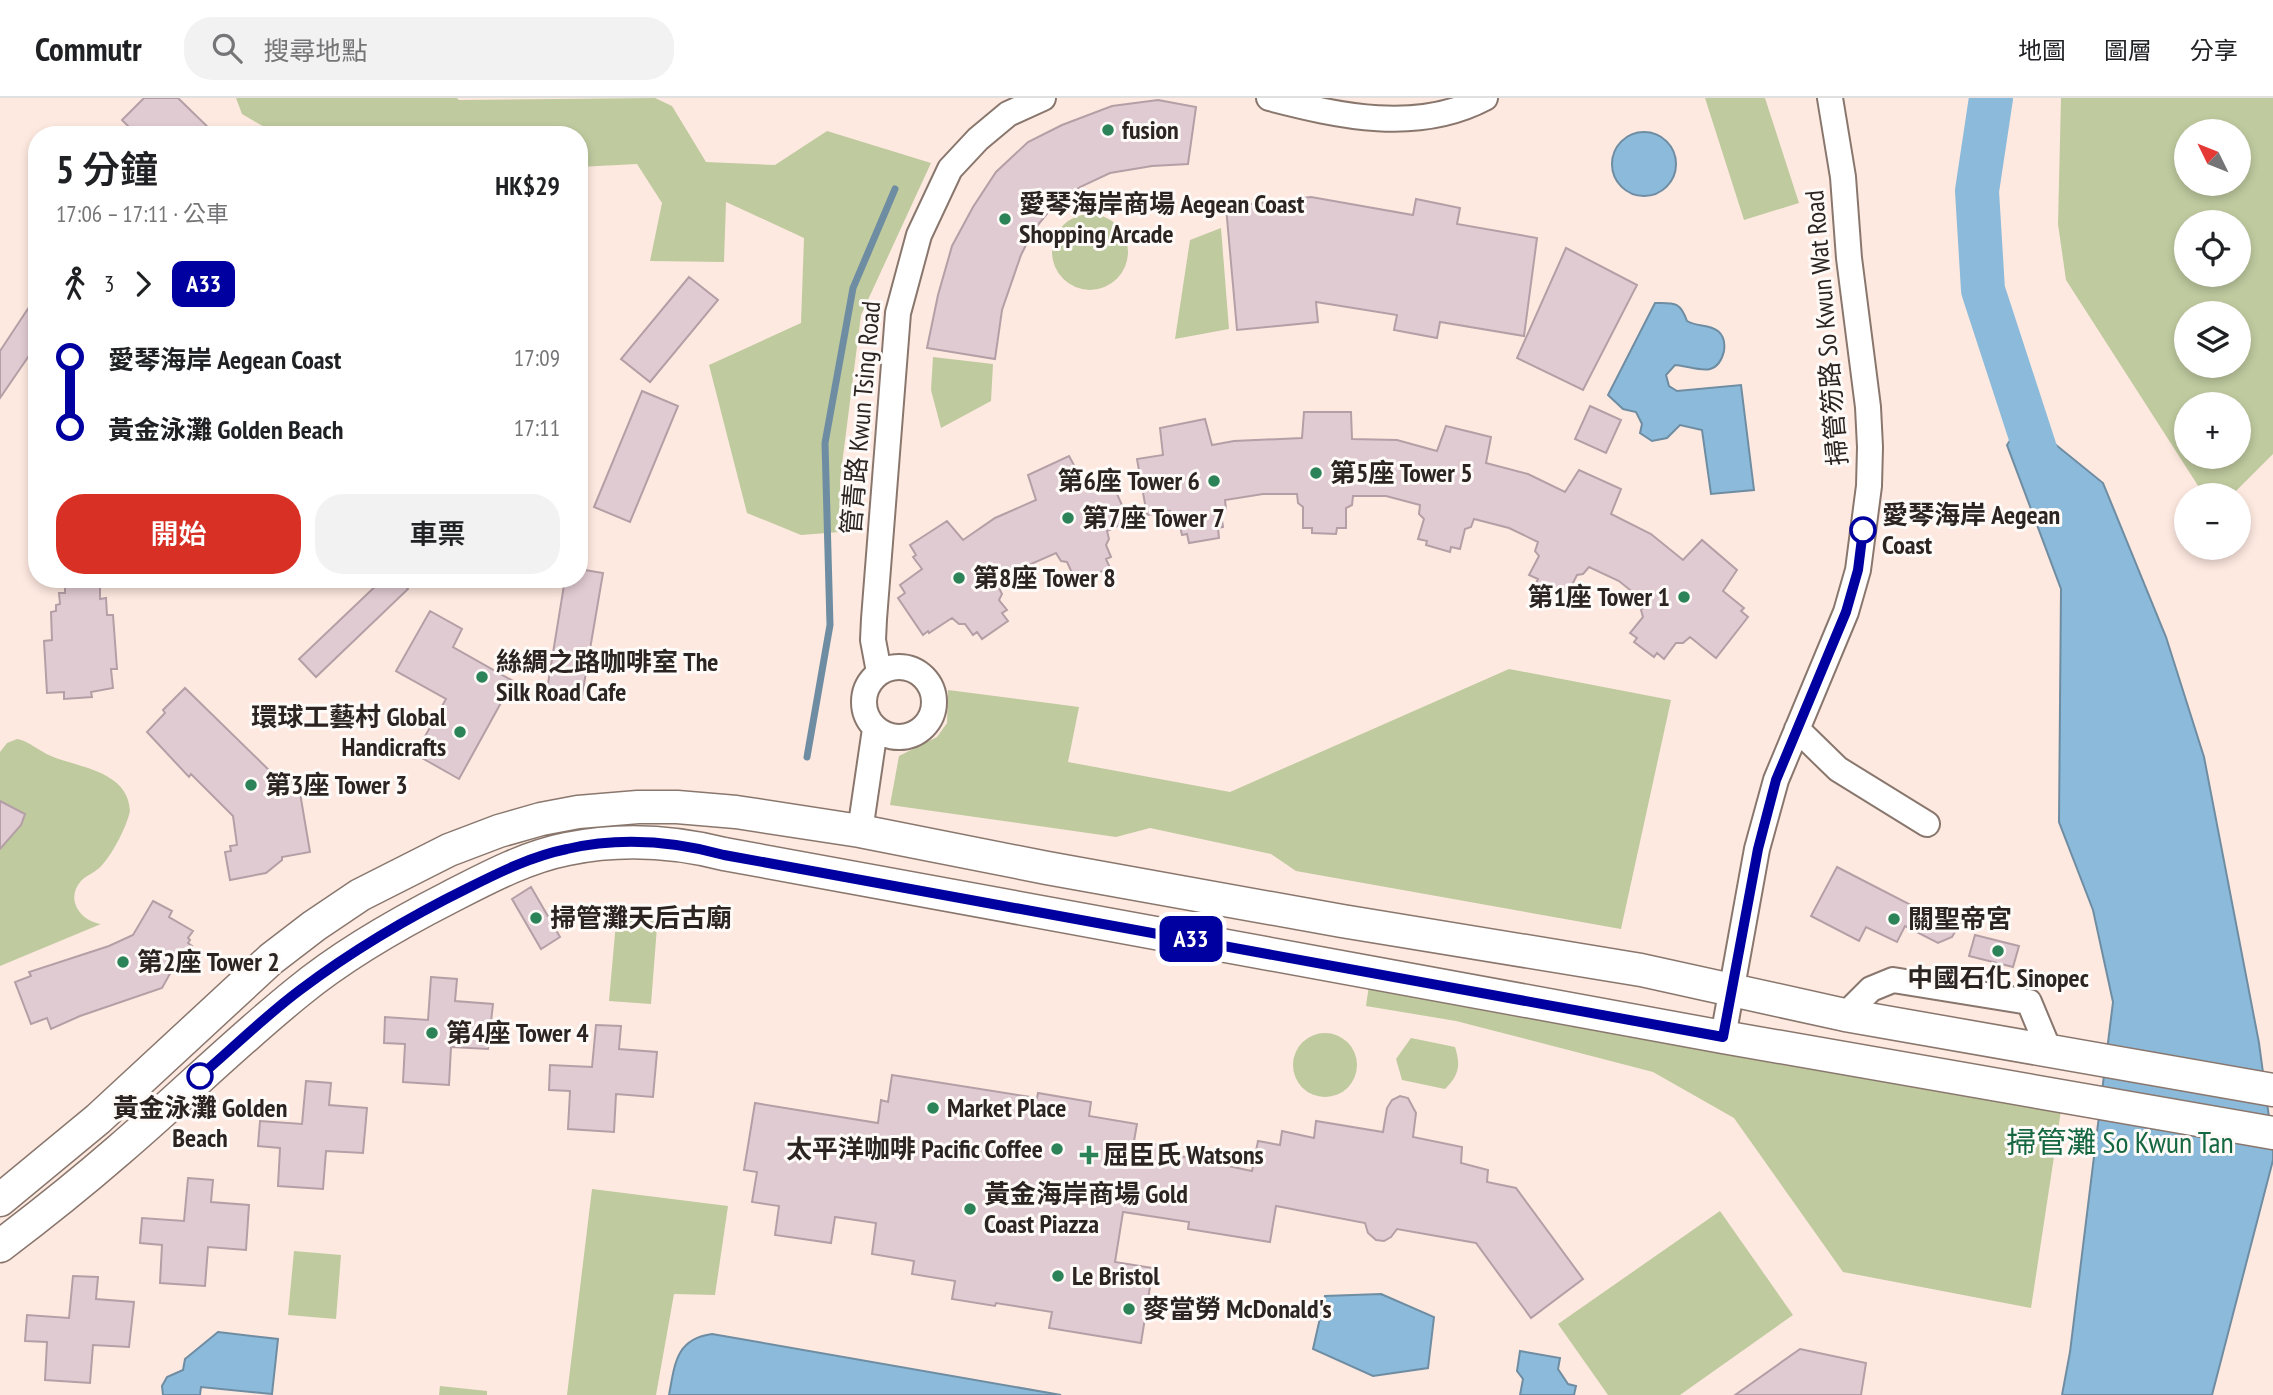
<!DOCTYPE html>
<html lang="zh-TW">
<head>
<meta charset="utf-8">
<style>
	:root { --surface:#fff; --page:#f2f2f2; --text:#202124; --muted:#757577; --line:#e0e0e0; --accent:#d93025 }
	body { margin:0; font-family:"PT Sans Narrow","Noto Sans TC",sans-serif; background:var(--page); color:var(--text); height:100vh; display:flex; flex-direction:column; font-size:26px; white-space:nowrap }
	* { box-sizing:border-box; margin:0 }
	p { font-size:23px; color:var(--muted) }
	.icon { flex:none; width:38px; height:38px; fill:none; stroke:currentColor; stroke-width:2; stroke-linecap:round; stroke-linejoin:round }
	.map { position:relative; flex:1; overflow:hidden }
	.side { position:absolute; left:28px; top:28px; width:560px; height:462px; display:flex; flex-direction:column; background:var(--surface); border-radius:28px; box-shadow:0 4px 10px #0003 }
	.side>* { flex:none }
	.badge { padding:0 14px; border-radius:10px; font-size:24px; line-height:46px }
	.needle { width:46px; rotate:313deg }
	.tools { position:absolute; left:2174px; top:21px; display:grid; gap:14px }
	.tools a { display:grid; place-items:center; width:77px; height:77px; border-radius:50%; background:var(--surface); box-shadow:0 4px 10px #0003; font-size:35px }
	.map>.badge { position:absolute; translate:-50% -50%; box-shadow:0 0 0 4px #fff }
	.legs { display:flex; align-items:center; gap:10px; height:77px; padding:0 28px; font-size:23px }
	.legs p { margin-inline-start:auto }
	.summary { display:flex; align-items:center; justify-content:space-between; height:119px; padding:0 28px }
	h1 { font-size:38px; font-weight:600; line-height:52px }
	.primary-button { display:flex; gap:14px; margin-top:auto; padding:14px 28px }
	.primary-button a { flex:1; height:80px; border-radius:28px; background:var(--accent); color:#fff; font-size:28px; font-weight:600; line-height:80px; text-align:center }
	.primary-button a+a { background:var(--page); color:var(--text) }
	ul { padding:0 28px; list-style:none }
	li { display:flex; align-items:center; gap:24px; height:70px; font-size:26px }
	li i { display:grid; place-items:center; width:10px; height:100%; margin:0 9px; background:currentColor }
	li i::after { content:''; width:18px; height:18px; margin:-9px; border:5px solid; border-radius:50%; background:var(--surface) }
	li p { margin-inline-start:auto }
	li:first-child i { background:linear-gradient(#0000 50%,currentColor 0) }
	li:last-child i { background:linear-gradient(currentColor 50%,#0000 0) }
	header { display:flex; align-items:center; gap:42px; box-sizing:border-box; height:98px; padding:0 35px; background:var(--surface); border-bottom:2px solid var(--line) }
	header strong { font-size:33px }
	nav { display:flex; gap:38px; margin-inline-start:auto; font-size:24px }
	.search { width:490px; height:63px; background:var(--page); display:flex; align-items:center; gap:18px; box-sizing:border-box; padding:0 24px; border-radius:28px; color:var(--muted); font-size:26px }
	.map>svg:first-child { display:block }
	.green { fill:#bfca9f; fill-rule:evenodd }
	.water { fill:#8cbada; stroke:#6f8da2; stroke-width:2 }
	.lines { fill:none; stroke-linecap:round; stroke-linejoin:round }
	.stream { stroke:#6f8da2; stroke-width:7 }
	.river { stroke:#8cbada; stroke-width:44 }
	.building { fill:#e1cbd2; stroke:#b49fa6; stroke-width:2 }
	.minor-casing { stroke:#89776e; stroke-width:28 }
	.major-casing { stroke:#89776e; stroke-width:35 }
	.minor { stroke:#fff; stroke-width:24 }
	.major { stroke:#fff; stroke-width:32 }
	.line-1-casing { stroke:#fff; stroke-width:16 }
	.line-1 { stroke:#0000a0; stroke-width:10 }
	.poi-dot { fill:#2c8357; stroke:#fefaf8; stroke-width:2.5 }
	.stop-1-dot { fill:#fff; stroke:#0000a0; stroke-width:3.5 }
	.labels { text-anchor:middle; stroke-width:6; stroke-linejoin:round; paint-order:stroke }
	.poi-label { font-size:26px; font-weight:bold; fill:#2b2420; stroke:#fefaf8; text-anchor:start }
	.street-label { font-size:26px; fill:#2b2420; stroke:#fefaf8 }
	.stop-label { font-size:26px; font-weight:bold; fill:#2b2420; stroke:#fefaf8; text-anchor:start }
	.quarter-label { font-size:30px; fill:#146740; stroke:#fefaf8 }
</style>
</head>
<body>
<header>
<strong>Commutr</strong>
<div class="search"><svg class="icon" aria-label="search" viewBox="0 0 24 24"><circle cx="10" cy="10" r="6"/><path d="M15 15l6 6"/></svg>搜尋地點</div>
<nav><a>地圖</a><a>圖層</a><a>分享</a></nav>
</header>
<div class="map">
<svg width="2273" height="1297" viewBox="0 0 2273 1297">
	<rect width="100%" height="100%" fill="#fee9e0"/>
	<path class="green" d="M 236,0 L 457,0 L 459,2 L 655,0 L 672,8 L 706,64 L 775,67 L 827,33 L 931,65 L 861,217 L 840,382 L 840,434 L 801,437 L 747,415 L 709,267 L 801,225 L 804,140 L 726,104 L 724,164 L 650,163 L 662,105 L 637,66 L 579,69 L 579,37 L 278,37 L 242,16 Z
		M 1705,0 L 1765,0 L 1799,105 L 1744,122 Z
		M 2061,0 L 2273,0 L 2273,356 L 2232,397 L 2204,397 L 2066,182 L 2058,126 ZM 2186,33 L 2238,33 L 2238,86 L 2186,86 ZM 2186,124 L 2238,124 L 2238,177 L 2186,177 ZM 2186,215 L 2238,215 L 2238,268 L 2186,268 ZM 2186,306 L 2238,306 L 2238,359 L 2186,359 Z
		M1052 154a38 38 0 1 1 76 0a38 38 0 1 1-76 0Z
		M 1221,130 L 1229,231 L 1175,241 L 1190,142 Z
		M 933,259 L 993,266 L 991,303 L 941,330 L 931,292 Z
		M 1509,571 L 1671,602 L 1621,831 L 1296,773 L 1271,756 L 1150,730 L 1116,739 L 890,707 L 899,658 L 937,639 L 947,625 L 948,592 L 1079,609 L 1068,664 L 1230,694 Z
		M 17,641 C 29,643 39,653 51,658 C 80,670 128,673 130,713 C 126,730 114,753 103,766 C 97,774 88,776 81,783 C 65,801 80,823 101,826 L 0,868 L 0,654 L 7,645 Z
		M 617,813 L 658,816 L 651,906 L 609,903 Z
		M 1369,887 L 2062,1006 L 2031,1210 L 1843,1174 L 1734,1020 L 1653,974 L 1456,923 L 1366,908 Z
		M1293 967a32 32 0 1 1 64 0a32 32 0 1 1-64 0Z
		M 1411,940 L 1455,949 C 1461,968 1459,977 1445,991 L 1402,982 L 1396,961 Z
		M 592,1091 L 728,1108 L 715,1197 L 674,1196 L 656,1297 L 567,1297 Z
		M 1720,1113 L 1793,1217 L 1680,1297 L 1608,1297 L 1558,1226 Z
		M 294,1153 L 341,1157 L 336,1221 L 288,1217 Z
		M 440,1288 L 487,1293 L 487,1297 L 439,1297 Z"/>
	<path class="water" d="M1612 66a32 32 0 1 1 64 0a32 32 0 1 1-64 0Z
		M 1655,205 C 1674,205 1680,203 1687,223 C 1697,229 1709,226 1718,233 C 1724,238 1725,246 1724,253 C 1717,283 1694,268 1675,267 L 1666,277 L 1669,288 L 1677,293 L 1741,287 L 1754,392 L 1711,396 L 1702,332 L 1680,327 L 1667,340 L 1652,343 L 1640,335 L 1642,326 L 1636,314 L 1623,311 L 1608,297 Z
		M 2024,321 L 2103,385 L 2166,539 L 2204,659 L 2259,945 L 2273,1049 L 2273,1062 L 2212,1297 L 2062,1297 L 2070,1254 L 2113,904 L 2093,812 L 2059,724 L 2061,491 L 2007,347 Z
		M 1381,1196 L 1434,1219 L 1428,1270 L 1373,1278 L 1313,1251 L 1325,1198 Z
		M 218,1234 L 278,1241 L 272,1296 L 201,1289 L 200,1297 L 163,1297 L 162,1288 L 167,1279 L 183,1272 L 185,1261 Z
		M 712,1236 L 1061,1297 L 669,1297 C 675,1265 676,1241 712,1236 Z
		M 1520,1253 L 1560,1260 L 1558,1271 L 1568,1286 L 1576,1288 L 1574,1297 L 1520,1297 L 1523,1281 L 1517,1273 Z"/>
	<g class="lines">
		<path class="stream" d="M 807,659 L 830,527 L 825,345 L 853,190 L 895,91"/>
		<path class="river" d="M 1991,0 L 1977,93 L 1983,192 L 2044,379"/>
	</g>
	<path class="building" d="M 144,0 L 178,0 L 216,37 L 137,37 L 122,22 Z
		M 1158,2 L 1196,9 L 1188,66 L 1152,68 L 1110,75 L 1080,89 L 1054,107 L 1033,133 L 1021,157 L 1002,212 L 995,261 L 927,250 L 938,197 L 952,148 L 973,109 L 996,74 L 1028,44 L 1062,27 L 1112,8 Z
		M 1311,99 L 1413,117 L 1416,101 L 1460,110 L 1457,126 L 1537,140 L 1524,238 L 1440,224 L 1437,240 L 1394,232 L 1397,217 L 1316,204 L 1318,224 L 1237,232 L 1226,109 Z
		M 1566,150 L 1637,187 L 1583,292 L 1517,260 Z
		M 689,179 L 718,202 L 650,284 L 621,261 Z
		M 37,197 L 37,246 L 0,300 L 0,253 Z
		M 642,293 L 678,308 L 630,424 L 594,409 Z
		M 1590,308 L 1621,322 L 1606,355 L 1575,341 Z
		M 1304,314 L 1351,314 L 1352,341 L 1397,342 L 1437,353 L 1446,328 L 1491,339 L 1486,365 L 1528,376 L 1565,394 L 1579,372 L 1621,391 L 1611,416 L 1651,436 L 1683,462 L 1702,442 L 1737,472 L 1723,493 L 1744,510 L 1741,513 L 1748,519 L 1716,560 L 1690,539 L 1683,545 L 1676,545 L 1664,561 L 1657,555 L 1654,559 L 1634,544 L 1637,540 L 1630,535 L 1643,519 L 1641,512 L 1646,505 L 1619,483 L 1589,469 L 1583,476 L 1577,477 L 1568,495 L 1560,491 L 1558,495 L 1536,485 L 1538,481 L 1529,477 L 1539,458 L 1535,453 L 1538,444 L 1509,430 L 1474,421 L 1471,429 L 1465,431 L 1460,451 L 1451,449 L 1450,454 L 1426,447 L 1427,443 L 1418,441 L 1424,421 L 1419,416 L 1420,407 L 1386,398 L 1353,398 L 1352,407 L 1346,410 L 1346,430 L 1337,430 L 1336,436 L 1312,435 L 1312,430 L 1303,430 L 1303,409 L 1298,405 L 1297,396 L 1263,396 L 1225,402 L 1226,411 L 1221,416 L 1223,429 L 1218,430 L 1219,440 L 1189,445 L 1187,436 L 1182,437 L 1179,424 L 1173,421 L 1170,413 L 1147,417 L 1137,361 L 1163,357 L 1160,330 L 1205,321 L 1212,347 L 1234,343 L 1302,340 Z
		M 1069,358 L 1082,382 L 1106,371 L 1129,423 L 1107,433 L 1109,441 L 1106,447 L 1111,459 L 1106,461 L 1110,470 L 1081,482 L 1078,474 L 1073,477 L 1067,464 L 1061,463 L 1056,455 L 1024,469 L 998,488 L 1002,496 L 999,502 L 1007,512 L 1002,515 L 1008,523 L 982,541 L 977,534 L 973,537 L 965,526 L 959,526 L 952,520 L 929,535 L 928,533 L 923,537 L 898,500 L 905,495 L 900,487 L 922,471 L 913,459 L 916,457 L 910,447 L 947,423 L 963,442 L 995,420 L 1036,402 L 1028,377 Z
		M 579,471 L 603,475 L 581,604 L 546,598 L 565,481 L 579,481 Z
		M 383,481 L 398,481 L 408,491 L 316,579 L 299,561 Z
		M 100,486 L 100,501 L 106,500 L 107,517 L 113,517 L 117,571 L 111,571 L 113,590 L 91,594 L 92,599 L 64,601 L 64,594 L 47,595 L 44,543 L 52,542 L 51,514 L 56,513 L 56,507 L 60,506 L 59,495 L 65,495 L 65,489 Z
		M 430,513 L 462,531 L 453,549 L 513,583 L 459,681 L 415,656 L 446,601 L 396,573 Z
		M 185,590 L 275,678 L 291,676 L 293,690 L 299,689 L 310,754 L 282,759 L 282,762 L 266,775 L 230,782 L 225,754 L 231,753 L 230,748 L 237,747 L 233,718 L 191,676 L 189,679 L 147,634 L 165,615 L 163,612 Z
		M 0,703 L 25,716 L 21,727 L 0,751 Z
		M 1837,769 L 1930,817 L 1932,813 L 1960,825 L 1952,839 L 1938,845 L 1905,828 L 1897,844 L 1866,829 L 1859,843 L 1811,818 Z
		M 531,789 L 560,839 L 541,851 L 512,801 Z
		M 153,803 L 172,813 L 169,819 L 193,833 L 188,840 L 190,842 L 188,845 L 192,848 L 180,867 L 176,865 L 162,890 L 80,918 L 51,931 L 47,920 L 31,926 L 15,884 L 31,878 L 29,874 L 109,848 L 133,837 Z
		M 1975,837 L 2019,848 L 2013,869 L 1969,858 Z
		M 431,879 L 457,881 L 455,903 L 493,906 L 488,951 L 451,949 L 449,987 L 403,984 L 405,946 L 384,945 L 385,919 L 428,922 Z
		M 596,927 L 621,928 L 619,951 L 657,954 L 653,999 L 616,996 L 614,1034 L 568,1031 L 570,993 L 549,992 L 550,967 L 592,969 Z
		M 892,977 L 1037,1000 L 1038,995 L 1091,1004 L 1089,1018 L 1137,1026 L 1134,1043 L 1172,1049 L 1171,1056 L 1252,1073 L 1258,1043 L 1280,1047 L 1282,1033 L 1314,1040 L 1316,1023 L 1383,1034 L 1387,1010 L 1392,1002 L 1400,998 L 1408,1000 L 1416,1015 L 1413,1039 L 1462,1049 L 1461,1065 L 1488,1072 L 1487,1084 L 1516,1090 L 1583,1181 L 1531,1220 L 1476,1145 L 1397,1131 L 1391,1139 L 1384,1143 L 1376,1142 L 1368,1135 L 1365,1125 L 1276,1108 L 1270,1144 L 1188,1131 L 1189,1124 L 1123,1114 L 1115,1164 L 1153,1170 L 1141,1245 L 1049,1230 L 1052,1214 L 996,1205 L 995,1208 L 952,1201 L 955,1183 L 912,1176 L 914,1163 L 872,1156 L 876,1125 L 835,1119 L 831,1145 L 775,1137 L 779,1108 L 752,1104 L 757,1074 L 744,1072 L 755,1005 L 878,1025 L 881,1002 L 888,1004 Z
		M 306,983 L 331,985 L 329,1007 L 367,1010 L 363,1055 L 326,1053 L 323,1091 L 278,1088 L 280,1050 L 258,1048 L 260,1023 L 302,1026 Z
		M 188,1080 L 213,1082 L 211,1104 L 249,1107 L 246,1152 L 208,1149 L 205,1188 L 160,1185 L 162,1147 L 140,1145 L 142,1120 L 184,1123 Z
		M 73,1178 L 98,1179 L 96,1201 L 134,1204 L 129,1249 L 93,1247 L 90,1285 L 45,1282 L 47,1244 L 25,1243 L 27,1217 L 69,1220 Z
		M 1800,1251 L 1866,1265 L 1861,1297 L 1735,1297 Z"/>
	<g class="lines">
		<defs>
			<path id="minor" d="M 1269,0 C 1339,18 1417,36 1485,0
				M864 604a35 35 0 1 1 70 0a35 35 0 1 1-70 0Z
				M 879,574 L 873,542 L 874,521 L 898,215 L 919,137 L 950,71 L 978,41 L 1008,16 L 1043,0
				M 1797,631 L 1838,671 L 1927,726
				M 860,733 L 875,631
				M 1845,917 L 1871,891 L 1893,882 L 2029,904 L 2049,952
				M 1723,939 L 1757,751 L 1776,682 L 1846,514 L 1858,472 L 1869,388 L 1870,349 L 1868,309 L 1849,160 L 1843,79 L 1830,0"/>
			<path id="major" d="M 0,1102 L 98,1021 L 271,861 L 314,828 L 360,797 L 449,752 L 499,733 L 541,721 L 578,714 L 638,709 L 677,709 L 736,714 L 860,733 L 1047,770 L 1342,823 L 1641,872 L 1845,917 L 2273,992
				M 0,1148 C 41,1117 81,1085 119,1052 C 180,1000 236,944 298,894 C 344,856 397,826 450,799 C 487,780 526,759 567,751 C 620,740 673,743 724,756 L 1723,939 L 2273,1035"/>
		</defs>
		<use href="#minor" class="minor-casing"/>
		<use href="#major" class="major-casing"/>
		<use href="#minor" class="minor"/>
		<use href="#major" class="major"/>
	</g>
	<g class="lines">
		<defs>
			<path id="line-1" d="M 200,978 C 233,950 265,918 300,892 C 353,852 409,819 468,790 C 500,774 532,758 567,751 C 619,739 673,743 724,757 L 1723,939 L 1758,751 L 1776,682 L 1846,514 L 1858,472 L 1863,432"/>
		</defs>
		<use href="#line-1" class="line-1-casing"/>
		<use href="#line-1" class="line-1"/>
	</g>
	<g class="poi-dot">
		<circle cx="1108" cy="32" r="7"/>
		<circle cx="1005" cy="121" r="7"/>
		<circle cx="1316" cy="375" r="7"/>
		<circle cx="1214" cy="383" r="7"/>
		<circle cx="1068" cy="420" r="7"/>
		<circle cx="959" cy="480" r="7"/>
		<circle cx="1684" cy="499" r="7"/>
		<circle cx="482" cy="579" r="7"/>
		<circle cx="460" cy="634" r="7"/>
		<circle cx="251" cy="687" r="7"/>
		<circle cx="536" cy="820" r="7"/>
		<circle cx="1894" cy="821" r="7"/>
		<circle cx="1998" cy="853" r="7"/>
		<circle cx="123" cy="864" r="7"/>
		<circle cx="432" cy="935" r="7"/>
		<circle cx="933" cy="1010" r="7"/>
		<circle cx="1057" cy="1051" r="7"/>
		<path d="M1085.5 1046.5h7v7h7v7h-7v7h-7v-7h-7v-7h7z"/>
		<circle cx="970" cy="1111" r="7"/>
		<circle cx="1058" cy="1178" r="7"/>
		<circle cx="1129" cy="1211" r="7"/>
	</g>
	<g class="stop-1-dot">
		<circle cx="1863" cy="432" r="12"/>
		<circle cx="200" cy="978" r="12"/>
	</g>
	<g class="labels">
		<g class="poi-label">
			<text x="1122" y="41">fusion</text>
			<text x="1019" y="115">愛琴海岸商場 Aegean Coast<tspan x="1019" dy="30">Shopping Arcade</tspan></text>
			<text x="1330" y="384">第5座 Tower 5</text>
			<text x="1200" y="392" text-anchor="end">第6座 Tower 6</text>
			<text x="1082" y="429">第7座 Tower 7</text>
			<text x="973" y="489">第8座 Tower 8</text>
			<text x="1670" y="508" text-anchor="end">第1座 Tower 1</text>
			<text x="496" y="573">絲綢之路咖啡室 The<tspan x="496" dy="30">Silk Road Cafe</tspan></text>
			<text x="446" y="628" text-anchor="end">環球工藝村 Global<tspan x="446" dy="30">Handicrafts</tspan></text>
			<text x="265" y="696">第3座 Tower 3</text>
			<text x="550" y="829">掃管灘天后古廟</text>
			<text x="1908" y="830">關聖帝宮</text>
			<text x="137" y="873">第2座 Tower 2</text>
			<text x="1998" y="889" text-anchor="middle">中國石化 Sinopec</text>
			<text x="446" y="944">第4座 Tower 4</text>
			<text x="947" y="1019">Market Place</text>
			<text x="1043" y="1060" text-anchor="end">太平洋咖啡 Pacific Coffee</text>
			<text x="1103" y="1066">屈臣氏 Watsons</text>
			<text x="984" y="1105">黃金海岸商場 Gold<tspan x="984" dy="30">Coast Piazza</tspan></text>
			<text x="1072" y="1187">Le Bristol</text>
			<text x="1143" y="1220">麥當勞 McDonald's</text>
		</g>
		<g class="street-label">
			<text transform="translate(1826 230) rotate(-95)" y="9">掃管笏路 So Kwun Wat Road</text>
			<text transform="translate(861 320) rotate(-85)" y="9">管青路 Kwun Tsing Road</text>
		</g>
		<g class="stop-label">
			<text x="1882" y="426">愛琴海岸 Aegean<tspan x="1882" dy="30">Coast</tspan></text>
			<text x="200" y="1019" text-anchor="middle">黃金泳灘 Golden<tspan x="200" dy="30">Beach</tspan></text>
		</g>
		<g class="quarter-label">
			<text x="2120" y="1055">掃管灘 So Kwun Tan</text>
		</g>
	</g>
</svg>
<div class="tools">
<a><svg class="needle" viewBox="-14 -14 28 28"><path d="M0-13l5 13h-10z" fill="#e53935"/><path d="M0 13l5-13h-10z" fill="#757577"/></svg></a>
<a><svg class="icon" aria-label="locate" viewBox="0 0 24 24"><circle cx="12" cy="12" r="6"/><path d="M12 2v4M12 18v4M2 12h4M18 12h4"/></svg></a>
<a><svg class="icon" aria-label="layers" viewBox="0 0 24 24"><path d="M12 4l9 5-9 5-9-5zM3 14l9 5 9-5"/></svg></a>
<a>+</a>
<a>−</a>
</div>
<b class="badge" style="left:1191px;top:841px;background:#0000a0;color:#fff">A33</b>
<section class="side">
<div class="summary"><div><h1>5 分鐘</h1><p>17:06 – 17:11 · 公車</p></div><b>HK$29</b></div>
<div class="legs"><svg class="icon" aria-label="walk" viewBox="0 0 24 24"><circle cx="13" cy="4" r="2"/><path d="M13 8l-2 6 4 7M11 14l-3 7M7 12l3-4h3l4 4"/></svg>3<svg class="icon" aria-label="forward" viewBox="0 0 24 24"><path d="M9 5l7 7-7 7"/></svg><b class="badge" style="background:#0000a0;color:#fff">A33</b></div>
<ul>
<li><i style="color:#0000a0"></i><b>愛琴海岸 Aegean Coast</b><p>17:09</p></li>
<li><i style="color:#0000a0"></i><b>黃金泳灘 Golden Beach</b><p>17:11</p></li>
</ul>
<div class="primary-button"><a>開始</a><a>車票</a></div>
</section>
</div>
</body>
</html>
